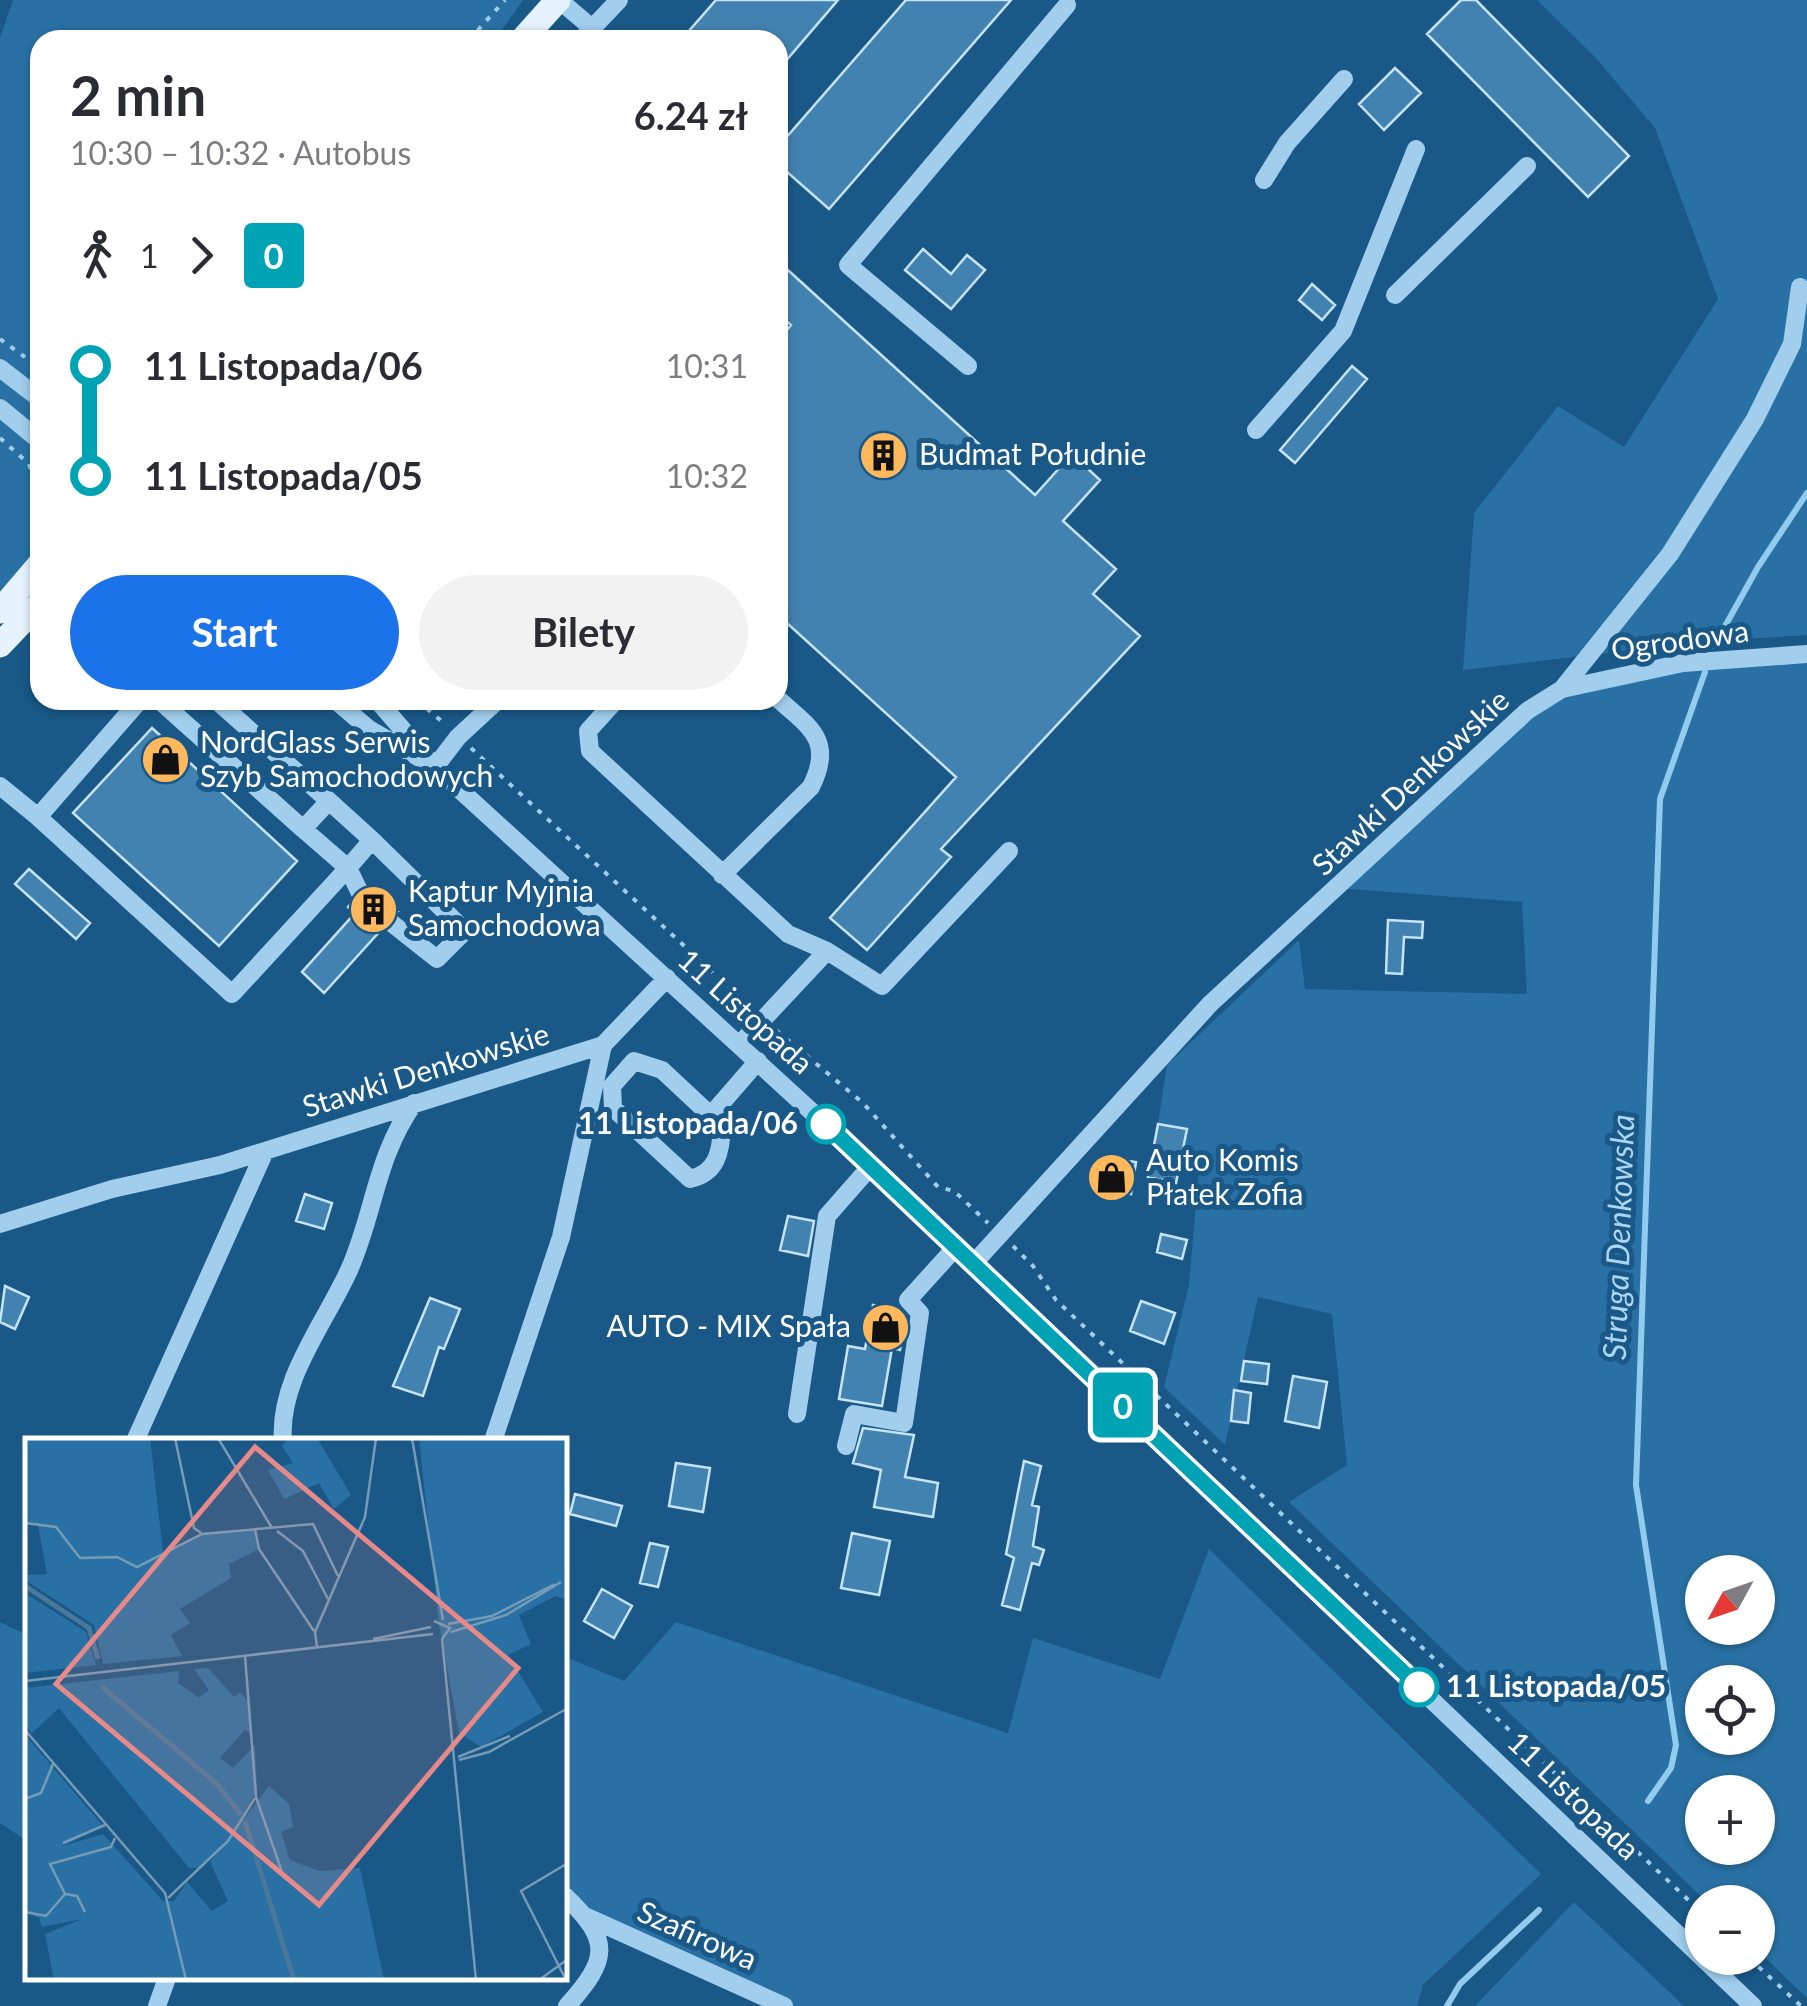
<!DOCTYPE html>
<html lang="pl">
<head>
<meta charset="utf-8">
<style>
	:root { --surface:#fff; --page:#f2f2f3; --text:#2b2b33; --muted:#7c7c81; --accent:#1a73e8 }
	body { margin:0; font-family:Lato,sans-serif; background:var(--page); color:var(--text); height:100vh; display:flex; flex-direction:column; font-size:38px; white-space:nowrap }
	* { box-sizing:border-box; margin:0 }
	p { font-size:32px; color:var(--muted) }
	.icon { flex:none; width:55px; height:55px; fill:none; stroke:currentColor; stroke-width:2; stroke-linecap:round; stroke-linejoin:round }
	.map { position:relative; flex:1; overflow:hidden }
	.details { position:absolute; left:30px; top:30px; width:758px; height:680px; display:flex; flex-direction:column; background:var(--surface); border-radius:30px; box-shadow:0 2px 8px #0004 }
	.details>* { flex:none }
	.badge { padding:0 20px; border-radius:8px; font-size:35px; line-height:65px }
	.needle { width:65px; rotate:230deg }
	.buttons { position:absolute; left:1685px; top:1555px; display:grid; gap:20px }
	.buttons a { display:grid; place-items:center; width:90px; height:90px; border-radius:50%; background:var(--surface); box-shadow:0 2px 8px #0004; font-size:50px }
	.map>.badge { position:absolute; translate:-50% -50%; box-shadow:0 0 0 5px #fff }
	.legs { display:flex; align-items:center; gap:15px; height:110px; padding:0 40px; font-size:32px }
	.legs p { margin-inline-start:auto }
	.headline { display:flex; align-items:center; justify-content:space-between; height:170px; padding:0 40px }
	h1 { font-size:55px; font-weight:700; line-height:75px }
	.cta { display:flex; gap:20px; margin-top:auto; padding:20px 40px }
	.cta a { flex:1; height:115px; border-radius:60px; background:var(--accent); color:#fff; font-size:40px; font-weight:700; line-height:115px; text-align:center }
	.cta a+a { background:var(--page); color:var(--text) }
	ul { padding:0 40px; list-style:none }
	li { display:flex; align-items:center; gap:35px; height:110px; font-size:38px }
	li i { display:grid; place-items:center; width:15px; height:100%; margin:0 12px; background:currentColor }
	li i::after { content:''; width:25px; height:25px; margin:-12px; border:8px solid; border-radius:50%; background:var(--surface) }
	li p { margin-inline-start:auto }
	li:first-child i { background:linear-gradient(#0000 50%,currentColor 0) }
	li:last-child i { background:linear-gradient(currentColor 50%,#0000 0) }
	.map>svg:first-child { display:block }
	.green { fill:#2971a4; fill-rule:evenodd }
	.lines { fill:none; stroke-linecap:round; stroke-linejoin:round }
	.stream { stroke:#93cbef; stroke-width:6 }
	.building { fill:#4282b0; stroke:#c6e4f9; stroke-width:2.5 }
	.minor-tunnel { stroke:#3c7199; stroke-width:18; stroke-dasharray:18 9; stroke-linecap:butt }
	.path { stroke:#a1ceed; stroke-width:4; stroke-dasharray:5 8; stroke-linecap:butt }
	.minor { stroke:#a1ceed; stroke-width:18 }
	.major { stroke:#e6f3ff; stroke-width:25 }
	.line-1-casing { stroke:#fff; stroke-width:22 }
	.line-1 { stroke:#00a3b4; stroke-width:15 }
	.stop-1-dot { fill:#fff; stroke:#00a3b4; stroke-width:5 }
	.labels { text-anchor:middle; stroke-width:10; stroke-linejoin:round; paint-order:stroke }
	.poi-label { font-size:30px; fill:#fff; stroke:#195887; text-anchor:start }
	.street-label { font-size:30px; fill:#fff; stroke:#195887 }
	.stop-label { font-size:30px; font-weight:bold; fill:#fff; stroke:#195887; text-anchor:end }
	.water-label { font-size:32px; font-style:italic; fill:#acd7f4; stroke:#195887 }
	.inset-river { fill:none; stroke:#4a789a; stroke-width:5 }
	.inset-road { fill:none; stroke:#759bb7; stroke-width:2.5 }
	.view { fill:#e88989; fill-opacity:0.15; stroke:#e88989; stroke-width:5 }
	.inset-edge { fill:none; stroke:#fff; stroke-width:5 }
</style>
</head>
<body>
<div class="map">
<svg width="1807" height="2006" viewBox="0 0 1807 2006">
	<rect width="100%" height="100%" fill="#195887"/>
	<path class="green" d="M 13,0 L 523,0 L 495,40 L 40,40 L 40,550 L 0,592 L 0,38 Z
		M 1537,0 L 1807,0 L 1807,635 L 1702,642 L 1463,670 L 1474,513 L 1558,406 L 1624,447 L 1718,299 L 1655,128 L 1595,57 Z
		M 1807,654 L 1807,1998 L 1758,1951 L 1758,1902 L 1707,1902 L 1289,1502 L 1347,1465 L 1332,1314 L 1258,1297 L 1225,1445 L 1164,1387 L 1189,1285 L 1200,1156 L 1154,1150 L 1167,1065 L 1299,940 L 1305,989 L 1527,994 L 1522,902 L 1337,888 L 1562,689 ZM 1702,1572 L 1758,1572 L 1758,1628 L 1702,1628 ZM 1702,1682 L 1758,1682 L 1758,1738 L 1702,1738 ZM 1702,1792 L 1758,1792 L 1758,1848 L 1702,1848 Z
		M 1209,1549 L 1541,1874 L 1423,1985 L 1417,2006 L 784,2006 L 587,1917 L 565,1896 L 565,1657 L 624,1681 L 676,1622 L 1008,1733 L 1033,1638 L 1160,1679 Z
		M 0,1622 L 27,1635 L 27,1841 L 0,1823 Z
		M 1574,1902 L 1684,2006 L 1475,2006 Z"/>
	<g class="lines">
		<path class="stream" d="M 1714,646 L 1758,567 L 1807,493
			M 1648,1801 L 1671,1768 L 1676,1745 L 1636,1485 L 1660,799 L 1705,672
			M 1447,2006 L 1460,1984 L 1539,1910"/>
	</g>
	<path class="building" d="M 716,0 L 838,0 L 778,70 L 778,40 L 681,40 Z
		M 906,0 L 1011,0 L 829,209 L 778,164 L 778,147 Z
		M 1461,0 L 1476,0 L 1629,156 L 1588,197 L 1427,34 Z
		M 1395,68 L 1421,93 L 1384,130 L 1359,104 Z
		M 923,249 L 951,274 L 967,255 L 985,270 L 951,309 L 905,270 Z
		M 778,261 L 1035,495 L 1072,454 L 1100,480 L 1063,521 L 1116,569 L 1093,594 L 1140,636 L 941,849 L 951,857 L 867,950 L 830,918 L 956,777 L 778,615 L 778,341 L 791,325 L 778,313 Z
		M 1312,284 L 1335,305 L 1322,320 L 1299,300 Z
		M 1352,366 L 1367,379 L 1295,463 L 1280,450 Z
		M 152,728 L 297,861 L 219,946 L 73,813 Z
		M 29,869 L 90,923 L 76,939 L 15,884 Z
		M 371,888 L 397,911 L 380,913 L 377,920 L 381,930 L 324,993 L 302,972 L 355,913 L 348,907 L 352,902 L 360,905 L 370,901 Z
		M 1388,920 L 1423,922 L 1422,938 L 1404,937 L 1402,974 L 1386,973 Z
		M 1158,1124 L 1187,1129 L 1176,1183 L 1148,1177 Z
		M 1105,1158 L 1136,1162 L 1131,1194 L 1100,1190 Z
		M 305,1194 L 332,1203 L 324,1229 L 296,1221 Z
		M 788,1216 L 814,1221 L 808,1256 L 780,1250 Z
		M 1161,1234 L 1187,1240 L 1182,1259 L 1157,1252 Z
		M 5,1286 L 29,1297 L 15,1329 L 0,1322 Z
		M 430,1298 L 460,1309 L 444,1349 L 439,1347 L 423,1396 L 393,1386 Z
		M 1141,1301 L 1175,1313 L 1164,1344 L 1130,1331 Z
		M 873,1305 L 900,1310 L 905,1316 L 900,1350 L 892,1348 L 882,1406 L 839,1399 L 848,1346 L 865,1349 Z
		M 1244,1361 L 1269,1364 L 1267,1384 L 1241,1381 Z
		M 1293,1376 L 1327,1382 L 1319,1428 L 1285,1421 Z
		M 1234,1390 L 1251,1393 L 1248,1423 L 1231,1421 Z
		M 863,1428 L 914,1435 L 905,1477 L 938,1483 L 933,1517 L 874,1507 L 881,1470 L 853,1463 Z
		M 1024,1461 L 1041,1466 L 1032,1505 L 1039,1507 L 1033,1546 L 1044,1550 L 1039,1565 L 1032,1563 L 1020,1610 L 1002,1605 L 1014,1558 L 1006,1554 Z
		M 676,1463 L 710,1468 L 703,1512 L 669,1506 Z
		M 575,1494 L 622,1506 L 616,1526 L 570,1514 Z
		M 852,1533 L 890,1541 L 879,1595 L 841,1588 Z
		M 650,1543 L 668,1547 L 658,1587 L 640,1583 Z
		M 602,1589 L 632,1606 L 614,1638 L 584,1621 Z"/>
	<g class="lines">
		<path class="minor-tunnel" d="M 360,893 L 389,921"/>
		<path class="path" d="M 469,40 L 505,0
			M 0,339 L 40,368
			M 0,438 L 29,464 L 40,497
			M 32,542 L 40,533
			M 417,700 L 446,725
			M 471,748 L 750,1007
			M 776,1030 L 863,1103 L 938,1187 L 954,1191 L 988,1223
			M 1013,1246 L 1033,1266 L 1056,1300 L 1702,1913
			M 1749,1958 L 1801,2006"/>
		<path class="minor" d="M 559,0 L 592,28
			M 581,40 L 619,0
			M 1264,180 L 1287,143 L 1344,79
			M 1395,295 L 1527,166
			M 968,366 L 848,265 L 1067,5
			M 0,368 L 40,399
			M 0,408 L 40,441
			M 1256,430 L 1343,331 L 1416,149
			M 1562,689 L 1683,663 L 1807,654
			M 140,700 L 38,817 L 232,994 L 348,868 L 303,829
			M 159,700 L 303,829 L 329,801 L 216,700
			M 335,700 L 369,729 L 425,761
			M 377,700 L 435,767 L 871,1166 L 1753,2006
			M 616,700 L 588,731 L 590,751 L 788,934 L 827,951
			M 435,767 L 458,737 L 498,700
			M 0,786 L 38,817
			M 329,801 L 372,840 L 348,868 L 360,893
			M 372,840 L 465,931 L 437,959 L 389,921
			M 722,875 L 811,787 C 834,741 811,728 778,699
			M 740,1044 L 827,951 L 882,986 L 1009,851
			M 634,1061 L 662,1070 L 722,1126 C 721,1152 717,1173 690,1179 L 613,1108 L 612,1086 Z
			M 712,1114 L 758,1061
			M 0,1224 L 112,1189 L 220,1165 L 603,1045
			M 974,1263 L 1210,1004 L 1527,711 L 1562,689 L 1670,554 L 1755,419 L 1792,344 L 1800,287
			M 797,1414 L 827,1216 L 871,1166
			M 135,1441 L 265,1151
			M 283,1441 C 278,1380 326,1322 350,1268 C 375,1210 376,1157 414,1103
			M 493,1441 L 561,1237 L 603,1045 L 667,978
			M 846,1446 L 854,1414 L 904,1423 L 920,1313 L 908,1300 L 956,1247
			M 565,1896 C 612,1941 609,1959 567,2006
			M 587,1917 L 784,2006
			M 157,2006 L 167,1978"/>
		<path class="major" d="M 522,40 L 558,0
			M 0,611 L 40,564
			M 0,645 L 40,603"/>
	</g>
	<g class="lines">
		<defs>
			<path id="line-1" d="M 826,1124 L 1419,1687"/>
		</defs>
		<use href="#line-1" class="line-1-casing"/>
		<use href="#line-1" class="line-1"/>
	</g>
	<defs>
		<symbol id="building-disc" viewBox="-11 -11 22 22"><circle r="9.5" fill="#ffb95c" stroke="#195887"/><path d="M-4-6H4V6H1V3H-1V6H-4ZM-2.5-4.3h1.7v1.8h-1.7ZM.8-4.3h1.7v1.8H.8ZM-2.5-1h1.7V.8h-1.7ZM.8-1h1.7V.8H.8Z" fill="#111"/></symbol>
		<symbol id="shop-disc" viewBox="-11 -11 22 22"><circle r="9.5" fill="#ffb95c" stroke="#195887"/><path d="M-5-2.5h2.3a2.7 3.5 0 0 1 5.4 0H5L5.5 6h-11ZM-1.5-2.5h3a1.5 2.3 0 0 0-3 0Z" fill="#111"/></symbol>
	</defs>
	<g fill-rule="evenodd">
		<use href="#building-disc" x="856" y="428" width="55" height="55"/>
		<use href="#shop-disc" x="138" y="732" width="55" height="55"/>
		<use href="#building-disc" x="346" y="882" width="55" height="55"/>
		<use href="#shop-disc" x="1084" y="1150" width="55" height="55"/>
		<use href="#shop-disc" x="858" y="1300" width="55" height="55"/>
	</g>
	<g class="stop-1-dot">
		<circle cx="826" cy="1124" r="18"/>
		<circle cx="1419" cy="1687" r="18"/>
	</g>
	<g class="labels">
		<g class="poi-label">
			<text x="919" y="465">Budmat Południe</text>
			<text x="200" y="753">NordGlass Serwis<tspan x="200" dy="34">Szyb Samochodowych</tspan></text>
			<text x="408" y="902">Kaptur Myjnia<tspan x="408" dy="34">Samochodowa</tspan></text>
			<text x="1146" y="1171">Auto Komis<tspan x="1146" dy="34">Płatek Zofia</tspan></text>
			<text x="851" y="1337" text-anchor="end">AUTO - MIX Spała</text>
		</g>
		<g class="street-label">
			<text transform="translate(1680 641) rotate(-8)" y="10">Ogrodowa</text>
			<text transform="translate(1411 783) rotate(-43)" y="10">Stawki Denkowskie</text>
			<text transform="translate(745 1012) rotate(42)" y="10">11 Listopada</text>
			<text transform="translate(426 1071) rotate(-17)" y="10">Stawki Denkowskie</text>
			<text transform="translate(1573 1796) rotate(44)" y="10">11 Listopada</text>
			<text transform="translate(697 1936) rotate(24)" y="10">Szafirowa</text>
		</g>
		<g class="stop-label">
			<text x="798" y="1134">11 Listopada/06</text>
			<text x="1446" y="1697" text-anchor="start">11 Listopada/05</text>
		</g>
		<g class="water-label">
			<text transform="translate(1619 1237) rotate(-88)" y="11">Struga Denkowska</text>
		</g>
	</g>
	<g transform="translate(25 1438)">
		<rect width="542" height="542" fill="#195887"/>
		<path d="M 0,0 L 125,0 L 138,114 L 177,96 L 230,91 L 234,111 L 204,126 L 206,140 L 155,171 L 165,185 L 146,197 L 157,218 L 78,226 L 69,187 L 0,142 L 0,137 L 22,136 L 13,88 L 0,85 ZM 263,0 L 292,0 L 326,57 L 309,71 L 294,45 L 259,61 L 243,32 L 268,25 L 257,8 ZM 394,0 L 542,0 L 542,162 L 531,158 L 494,177 L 506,206 L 483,217 L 518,274 L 456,309 L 434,295 L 414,186 ZM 0,155 L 61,194 L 71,227 L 0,235 ZM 183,230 L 209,259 L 215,254 L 225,266 L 227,296 L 220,292 L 195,320 L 208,330 L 230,307 L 232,352 L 203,403 L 174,430 L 164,430 L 34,270 L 7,295 L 0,287 L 0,250 L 154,233 L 153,245 L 174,260 L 184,252 L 169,231 ZM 2,299 L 78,388 L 38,408 L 78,396 L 138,463 L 149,463 L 162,444 L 187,473 L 203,463 L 185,424 L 244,348 L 264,366 L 268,389 L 256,394 L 265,422 L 294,433 L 335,430 L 359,542 L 29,542 L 20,496 L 57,481 L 17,489 L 14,480 L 0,474 Z" fill="#2971a4"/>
		<path class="inset-river" d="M 0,148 L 64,190 L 73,221M 76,248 L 192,346 L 216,377M 220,383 L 269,542"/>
		<path class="inset-road" d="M 150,0 L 169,90 L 176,95M 193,0 L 247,90M 387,0 L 418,182M 0,85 L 31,89 L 55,120 L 92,119 L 112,129 L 177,96 L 288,86 L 313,138M 230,91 L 234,111 L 289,193M 252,93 L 278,113 L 303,161M 409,183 L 425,190 L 417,201M 423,186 L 467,178 L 530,146M 426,194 L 481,177 L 536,144M 348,201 L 406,189M 417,201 L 451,542M 292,209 L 290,194 L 340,79 L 351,0M 220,218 L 231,359 L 257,434M 0,243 L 408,196M 0,292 L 140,455 L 161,542M 433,319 L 485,298M 434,322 L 464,314 L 543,270M 0,361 L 16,355 L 28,326M 38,405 L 80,387M 40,456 L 25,426 L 86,409 L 90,400M 40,456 L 52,458 L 60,474M 143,460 L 203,403 L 230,360M 0,474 L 21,478 L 40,456M 514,542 L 543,521M 541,542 L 496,453 L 543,425"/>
		<path class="view" d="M 230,9 L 493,230 L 294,467 L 31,246 Z"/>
		<rect width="542" height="542" class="inset-edge"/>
	</g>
</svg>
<div class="buttons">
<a><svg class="needle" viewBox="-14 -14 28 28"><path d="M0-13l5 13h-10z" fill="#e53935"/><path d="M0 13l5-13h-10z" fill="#7c7c81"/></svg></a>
<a><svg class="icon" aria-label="locate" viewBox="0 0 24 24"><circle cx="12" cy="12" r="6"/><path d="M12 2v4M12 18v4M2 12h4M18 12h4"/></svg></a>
<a>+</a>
<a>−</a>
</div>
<b class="badge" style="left:1123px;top:1405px;background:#00a3b4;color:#fff">0</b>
<section class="details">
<div class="headline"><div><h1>2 min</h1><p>10:30 – 10:32 · Autobus</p></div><b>6.24 zł</b></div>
<div class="legs"><svg class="icon" aria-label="walk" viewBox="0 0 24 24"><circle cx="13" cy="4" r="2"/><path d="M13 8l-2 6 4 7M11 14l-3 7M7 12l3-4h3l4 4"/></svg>1<svg class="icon" aria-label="forward" viewBox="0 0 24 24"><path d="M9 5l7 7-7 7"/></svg><b class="badge" style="background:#00a3b4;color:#fff">0</b></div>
<ul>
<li><i style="color:#00a3b4"></i><b>11 Listopada/06</b><p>10:31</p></li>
<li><i style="color:#00a3b4"></i><b>11 Listopada/05</b><p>10:32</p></li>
</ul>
<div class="cta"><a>Start</a><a>Bilety</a></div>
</section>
</div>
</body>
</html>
